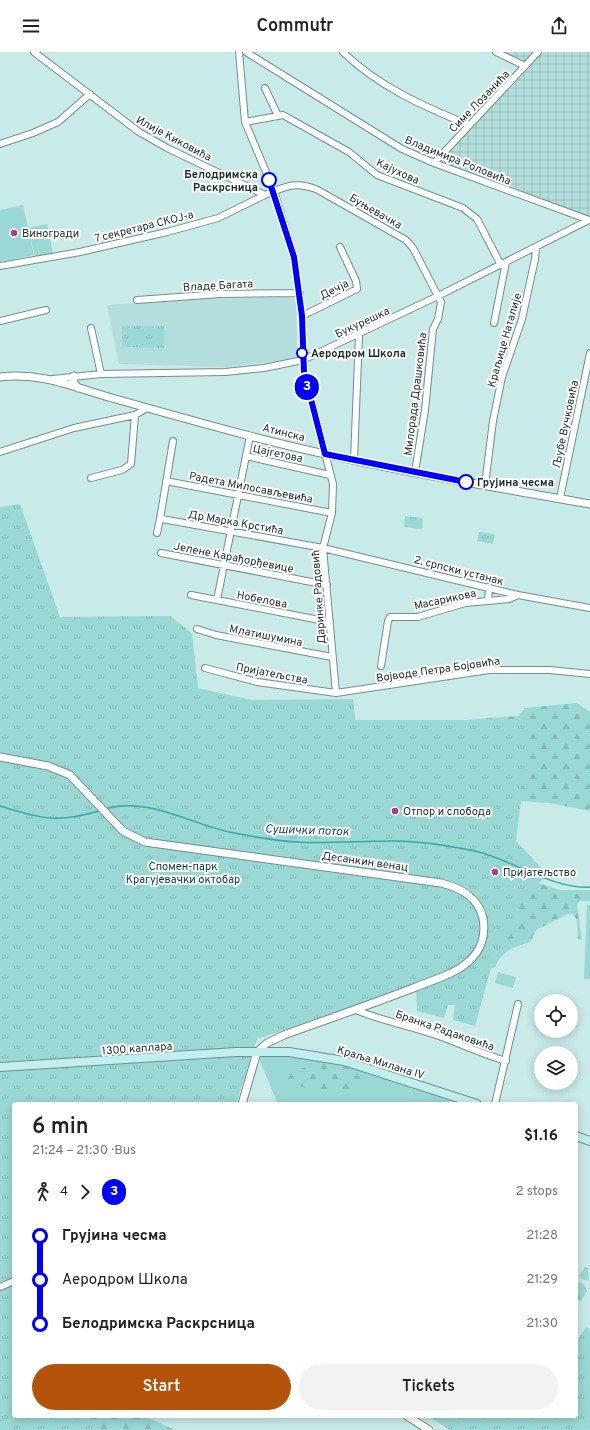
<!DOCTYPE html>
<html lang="en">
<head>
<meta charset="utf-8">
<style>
	:root { --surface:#fff; --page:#f2f2f2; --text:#222; --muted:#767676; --accent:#b45309 }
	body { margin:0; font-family:Overpass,sans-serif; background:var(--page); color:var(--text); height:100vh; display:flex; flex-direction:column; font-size:15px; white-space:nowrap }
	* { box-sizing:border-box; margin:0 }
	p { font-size:13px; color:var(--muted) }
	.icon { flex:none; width:22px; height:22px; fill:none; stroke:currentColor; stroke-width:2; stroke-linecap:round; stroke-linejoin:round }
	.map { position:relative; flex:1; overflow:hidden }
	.panel { position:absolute; left:12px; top:1050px; width:566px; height:316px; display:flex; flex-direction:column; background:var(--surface); border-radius:4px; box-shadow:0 2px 10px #0003 }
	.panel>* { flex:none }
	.badge { padding:0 8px; border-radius:13px; font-size:14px; line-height:26px }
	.fabs { position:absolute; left:534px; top:942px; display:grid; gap:8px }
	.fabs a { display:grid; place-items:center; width:44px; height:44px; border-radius:50%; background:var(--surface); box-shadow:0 2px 10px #0003; font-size:20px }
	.map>.badge { position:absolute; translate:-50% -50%; box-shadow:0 0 0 2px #fff }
	.legs { display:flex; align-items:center; gap:6px; height:44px; padding:0 20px; font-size:13px }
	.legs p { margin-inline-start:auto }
	.head { display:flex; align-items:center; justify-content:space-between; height:68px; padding:0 20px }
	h1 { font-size:22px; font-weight:600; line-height:30px }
	.action { display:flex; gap:8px; margin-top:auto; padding:8px 20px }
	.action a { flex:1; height:46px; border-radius:24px; background:var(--accent); color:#fff; font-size:16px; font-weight:600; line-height:46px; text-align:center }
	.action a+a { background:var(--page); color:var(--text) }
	ul { padding:0 20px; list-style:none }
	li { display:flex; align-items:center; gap:14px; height:44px; font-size:15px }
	li i { display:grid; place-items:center; width:6px; height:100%; margin:0 5px; background:currentColor }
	li i::after { content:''; width:10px; height:10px; margin:-5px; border:3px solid; border-radius:50%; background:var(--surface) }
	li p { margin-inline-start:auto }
	li:first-child i { background:linear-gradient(#0000 50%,currentColor 0) }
	li:last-child i { background:linear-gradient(currentColor 50%,#0000 0) }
	header { display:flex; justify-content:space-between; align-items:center; height:52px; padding:0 20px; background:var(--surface); font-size:18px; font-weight:600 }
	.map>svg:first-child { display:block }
	.built { fill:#b3dedd }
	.industrial { fill:url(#industrial-grid) }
	.grass { fill:#9ad8d6 }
	.forest { fill:url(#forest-firs) }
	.park { fill:url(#park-tufts) }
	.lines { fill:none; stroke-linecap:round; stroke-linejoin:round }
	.stream { stroke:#37a8a7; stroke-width:1.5 }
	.minor-casing { stroke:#708f8e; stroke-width:8 }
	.tertiary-casing { stroke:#708f8e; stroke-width:9 }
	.secondary-casing { stroke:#708f8e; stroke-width:10 }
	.minor { stroke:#fff; stroke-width:6 }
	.tertiary { stroke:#fff; stroke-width:7 }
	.secondary { stroke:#c1efef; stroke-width:8 }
	.line-1-casing { stroke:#fff; stroke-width:9 }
	.line-1 { stroke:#00f; stroke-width:6 }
	.stop-1-dot { fill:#fff; stroke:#00f; stroke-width:2 }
	.poi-dot { fill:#af388d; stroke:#fff; stroke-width:1.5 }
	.labels { text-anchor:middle; stroke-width:4; stroke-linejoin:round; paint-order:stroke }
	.street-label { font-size:11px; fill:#1e2b2b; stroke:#fff }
	.stop-label { font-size:11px; font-weight:bold; fill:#1e2b2b; stroke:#fff; text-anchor:start }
	.poi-label { font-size:11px; fill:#1e2b2b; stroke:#fff; text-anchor:start }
	.park-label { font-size:11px; fill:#063b3a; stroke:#fff }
	.water-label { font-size:12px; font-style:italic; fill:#194949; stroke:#fff }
</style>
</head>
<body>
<header><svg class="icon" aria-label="menu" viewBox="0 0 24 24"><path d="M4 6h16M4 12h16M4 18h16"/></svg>Commutr<svg class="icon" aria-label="share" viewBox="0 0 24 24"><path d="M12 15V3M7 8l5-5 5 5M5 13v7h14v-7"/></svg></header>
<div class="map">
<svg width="590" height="1378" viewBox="0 0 590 1378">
	<defs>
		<pattern id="industrial-grid" width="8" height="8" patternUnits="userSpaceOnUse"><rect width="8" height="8" fill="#b3dedd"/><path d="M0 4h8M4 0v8" fill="none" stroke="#9abfbe"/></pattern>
		<pattern id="forest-firs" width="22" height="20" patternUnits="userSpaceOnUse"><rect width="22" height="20" fill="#9ad8d6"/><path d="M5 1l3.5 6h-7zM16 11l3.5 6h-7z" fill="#84bab8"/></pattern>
		<pattern id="park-tufts" width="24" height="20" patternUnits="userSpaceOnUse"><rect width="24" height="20" fill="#9ad8d6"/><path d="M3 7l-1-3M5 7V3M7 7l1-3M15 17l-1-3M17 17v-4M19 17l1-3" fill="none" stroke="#84bab8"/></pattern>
	</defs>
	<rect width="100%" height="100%" fill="#c8eae9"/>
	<path class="built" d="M 286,245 L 292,247 L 296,250 L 297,307 L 225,315 L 119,312 L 107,253 L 198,247 Z"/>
	<path class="industrial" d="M 496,0 L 590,0 L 590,168 L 434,111 L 525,14 Z"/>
	<path class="grass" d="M 23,153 L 34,203 L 0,210 L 0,158 Z
		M 47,172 L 53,201 L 35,205 L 28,176 Z
		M 587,853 L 590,853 L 590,927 L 584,927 Z
		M 498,920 L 516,925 L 513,936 L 495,931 Z
		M 264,1003 L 294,1004 L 328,1009 L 450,1048 L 448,1052 L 278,1052 L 259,1007 Z"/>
	<path class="forest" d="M 353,647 L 355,668 L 466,668 L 518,664 L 525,656 L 577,651 L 590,660 L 590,759 L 549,751 L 503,748 L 331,750 Z
		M 533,829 L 559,838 L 590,838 L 590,849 L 580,849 L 577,853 L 582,888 L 578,887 L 577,868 L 573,862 L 568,862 L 536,878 L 530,890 C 515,894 501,900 495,915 L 491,916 L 505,862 Z
		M 328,1009 L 365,1020 C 362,1024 359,1030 356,1033 C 338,1049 305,1035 285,1030 L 293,1019 Z
		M 585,1215 L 588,1216 L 589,1229 L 581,1227 L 579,1224 Z
		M 576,1229 L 584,1232 L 587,1239 L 581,1249 L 576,1248 Z
		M 0,1329 L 14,1364 L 144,1364 L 175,1378 L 0,1378 Z"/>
	<path class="park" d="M 122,274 L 164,274 L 164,296 L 122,295 Z
		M 20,452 L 60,565 L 170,564 L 192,581 L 198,636 L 251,648 L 353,647 L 355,668 L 531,668 L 516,789 L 548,823 L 522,845 L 495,915 L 491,916 L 475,974 L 453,968 L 455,953 L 448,953 L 444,966 L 417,959 L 416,935 L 257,987 L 236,1052 L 14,1052 L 14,1364 L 75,1364 L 99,1378 L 0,1378 L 0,455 Z
		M 405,464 L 423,466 L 422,477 L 404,475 Z
		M 479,480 L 495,482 L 493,492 L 477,489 Z
		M 586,1275 L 590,1277 L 590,1378 L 450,1378 L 428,1364 L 576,1364 L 576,1290 Z"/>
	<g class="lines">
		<path class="stream" d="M 0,754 C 40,767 58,771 99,759
			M 105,757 C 148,744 192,773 234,781 C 255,785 276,789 297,790 C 327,792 358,789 388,789 C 417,788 446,793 475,799 C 511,807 554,838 590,835"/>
		<defs>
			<path id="minor" d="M 34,0 L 139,80 L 167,96 L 265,143 C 285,135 294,129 316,137 L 406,188 L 413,196 L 441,250 L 438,267 L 433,277 L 425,358 L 415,420
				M 239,0 L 245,70 L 274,139 L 294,205 L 302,264 L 304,320 L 333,432 L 332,461 L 323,496 L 336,641
				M 246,0 L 402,97 L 434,111 L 589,168
				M 343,0 C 377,34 425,55 469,73
				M 496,0 L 525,14
				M 265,36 L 278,64
				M 245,70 L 283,63 L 349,100 L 377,123 L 463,156 L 477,167 L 501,213
				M 0,92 L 33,81 L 58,70 L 90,42
				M 434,111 L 538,0
				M 0,214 L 80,200 L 167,180 L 218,166 L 265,143
				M 137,248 L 220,242 L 300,241
				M 302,264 L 357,237 L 356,229 L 340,195
				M 0,269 L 46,258
				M 494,271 L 506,210
				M 91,276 L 101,322
				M 53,327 L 101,322 L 225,320 L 264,316 L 303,308 L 438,244 L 589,168
				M 0,400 L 74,376 L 135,363 L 147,356
				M 246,404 L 330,423
				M 354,407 L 359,283
				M 91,426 L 122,418 L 131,412 L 135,363
				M 166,429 L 332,461
				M 485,433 L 493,369 L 502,325 L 522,267 L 535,207 L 536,196
				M 560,446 L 590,301
				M 160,467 L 173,389
				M 157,481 L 160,467 L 162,467 L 323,496 L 518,543 L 590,556
				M 161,501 L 327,533
				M 191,543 L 330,570
				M 217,548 L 250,384
				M 488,549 L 509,547 L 518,543
				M 197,577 L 216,583 L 332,605
				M 381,614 L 388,569 L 390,565 L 418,565 L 465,551 L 488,549 L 489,535
				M 205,616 L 257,630 L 336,641 L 489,618 L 550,618 L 590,622
				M 356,958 C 382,969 411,974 439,984 C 461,992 482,1002 506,1009
				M 495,1052 L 518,952
				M 0,1235 L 14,1229"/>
			<path id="tertiary" d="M 74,324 L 73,329 L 78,336
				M 0,325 C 42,320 73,335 112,346 C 158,359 204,372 250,384 C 362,413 476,432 590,452
				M 0,705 L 48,714 L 70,723 L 123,779 L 145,790 L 441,831 C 461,836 478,845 483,866 C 486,883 481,899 468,910 C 455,922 433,928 416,935 C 372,952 328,967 284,983 L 267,991 L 257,1000 L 242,1052
				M 407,1364 L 429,1378"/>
			<path id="secondary" d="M 0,1015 L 236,1000 L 289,1000 L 344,1009 L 477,1052
				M 576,1084 L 590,1089"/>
		</defs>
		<use href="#minor" class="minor-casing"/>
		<use href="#tertiary" class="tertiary-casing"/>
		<use href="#secondary" class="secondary-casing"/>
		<use href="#minor" class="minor"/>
		<use href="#tertiary" class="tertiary"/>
		<use href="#secondary" class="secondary"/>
	</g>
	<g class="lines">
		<defs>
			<path id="line-1" d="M 269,128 L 294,205 L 302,264 L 304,320 L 325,402 L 466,430"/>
		</defs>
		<use href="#line-1" class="line-1-casing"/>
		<use href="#line-1" class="line-1"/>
	</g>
	<g class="stop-1-dot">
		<circle cx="269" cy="128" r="7"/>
		<circle cx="302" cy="301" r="5"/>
		<circle cx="466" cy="430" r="7"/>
	</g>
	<g class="poi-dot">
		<circle cx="14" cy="181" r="4"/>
		<circle cx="395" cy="759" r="4"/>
		<circle cx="495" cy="820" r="4"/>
	</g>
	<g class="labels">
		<g class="street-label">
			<text transform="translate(479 49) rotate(-46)" y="4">Симе Лозанића</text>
			<text transform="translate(174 86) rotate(28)" y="4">Илије Киковића</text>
			<text transform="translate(458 108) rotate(22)" y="4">Владимира Роловића</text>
			<text transform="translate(398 119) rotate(25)" y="4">Кајухова</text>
			<text transform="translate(376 159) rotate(30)" y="4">Буњевачка</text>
			<text transform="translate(144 174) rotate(-14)" y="4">7 секретара СКОЈ-а</text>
			<text transform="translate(218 233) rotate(-3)" y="4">Владе Багата</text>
			<text transform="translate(334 237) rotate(-27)" y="4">Дечја</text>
			<text transform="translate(362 270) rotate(-25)" y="4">Букурешка</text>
			<text transform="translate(504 288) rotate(-74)" y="4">Краљице Наталије</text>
			<text transform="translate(415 342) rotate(-83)" y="4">Милорада Драшковића</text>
			<text transform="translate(565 372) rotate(-78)" y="4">Љубе Вучковића</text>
			<text transform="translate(284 380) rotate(14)" y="4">Атинска</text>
			<text transform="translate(278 401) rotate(12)" y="4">Цајгетова</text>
			<text transform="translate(251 435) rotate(11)" y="4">Радета Милосављевића</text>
			<text transform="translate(236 470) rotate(10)" y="4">Др Марка Крстића</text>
			<text transform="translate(234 505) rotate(11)" y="4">Јелене Карађорђевице</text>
			<text transform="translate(459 518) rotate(14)" y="4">2. српски устанак</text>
			<text transform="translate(318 545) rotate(-94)" y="4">Даринке Радовић</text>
			<text transform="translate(262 547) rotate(11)" y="4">Нобелова</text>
			<text transform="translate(445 547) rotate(-12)" y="4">Масарикова</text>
			<text transform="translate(266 583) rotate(11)" y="4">Млатишумина</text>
			<text transform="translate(438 617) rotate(-8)" y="4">Војводе Петра Бојовића</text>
			<text transform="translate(272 621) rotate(11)" y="4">Пријатељства</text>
			<text transform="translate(365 809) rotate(8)" y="4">Десанкин венац</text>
			<text transform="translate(445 978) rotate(19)" y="4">Бранка Радаковића</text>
			<text transform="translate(137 996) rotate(-4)" y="4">1300 каплара</text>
			<text transform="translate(381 1010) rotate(17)" y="4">Краља Милана IV</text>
		</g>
		<g class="stop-label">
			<text x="258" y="126" text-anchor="end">Белодримска<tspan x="258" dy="13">Раскрсница</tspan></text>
			<text x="311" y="305">Аеродром Школа</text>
			<text x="477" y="434">Грујина чесма</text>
		</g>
		<g class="poi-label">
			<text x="22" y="185">Виногради</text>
			<text x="403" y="763">Отпор и слобода</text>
			<text x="503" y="824">Пријатељство</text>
		</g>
		<g class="park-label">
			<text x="183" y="818">Спомен-парк<tspan x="183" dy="13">Крагујевачки октобар</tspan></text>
		</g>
		<g class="water-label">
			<text transform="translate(307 778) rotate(2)" y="4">Сушички поток</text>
		</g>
	</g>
</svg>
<div class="fabs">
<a><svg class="icon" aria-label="locate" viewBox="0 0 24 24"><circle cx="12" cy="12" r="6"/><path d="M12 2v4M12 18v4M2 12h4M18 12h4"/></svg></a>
<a><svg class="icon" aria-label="layers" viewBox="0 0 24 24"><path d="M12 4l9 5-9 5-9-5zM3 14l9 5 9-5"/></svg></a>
</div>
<b class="badge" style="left:307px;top:335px;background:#00f;color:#fff">3</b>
<section class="panel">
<div class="head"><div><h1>6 min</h1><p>21:24 – 21:30 · Bus</p></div><b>$1.16</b></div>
<div class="legs"><svg class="icon" aria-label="walk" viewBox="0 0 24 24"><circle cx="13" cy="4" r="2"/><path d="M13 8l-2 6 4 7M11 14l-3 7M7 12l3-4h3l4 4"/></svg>4<svg class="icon" aria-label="forward" viewBox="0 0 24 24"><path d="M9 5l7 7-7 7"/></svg><b class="badge" style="background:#00f;color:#fff">3</b><p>2 stops</p></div>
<ul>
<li><i style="color:#00f"></i><b>Грујина чесма</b><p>21:28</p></li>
<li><i style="color:#00f"></i><span>Аеродром Школа</span><p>21:29</p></li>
<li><i style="color:#00f"></i><b>Белодримска Раскрсница</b><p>21:30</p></li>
</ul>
<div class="action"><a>Start</a><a>Tickets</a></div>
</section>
</div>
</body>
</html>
